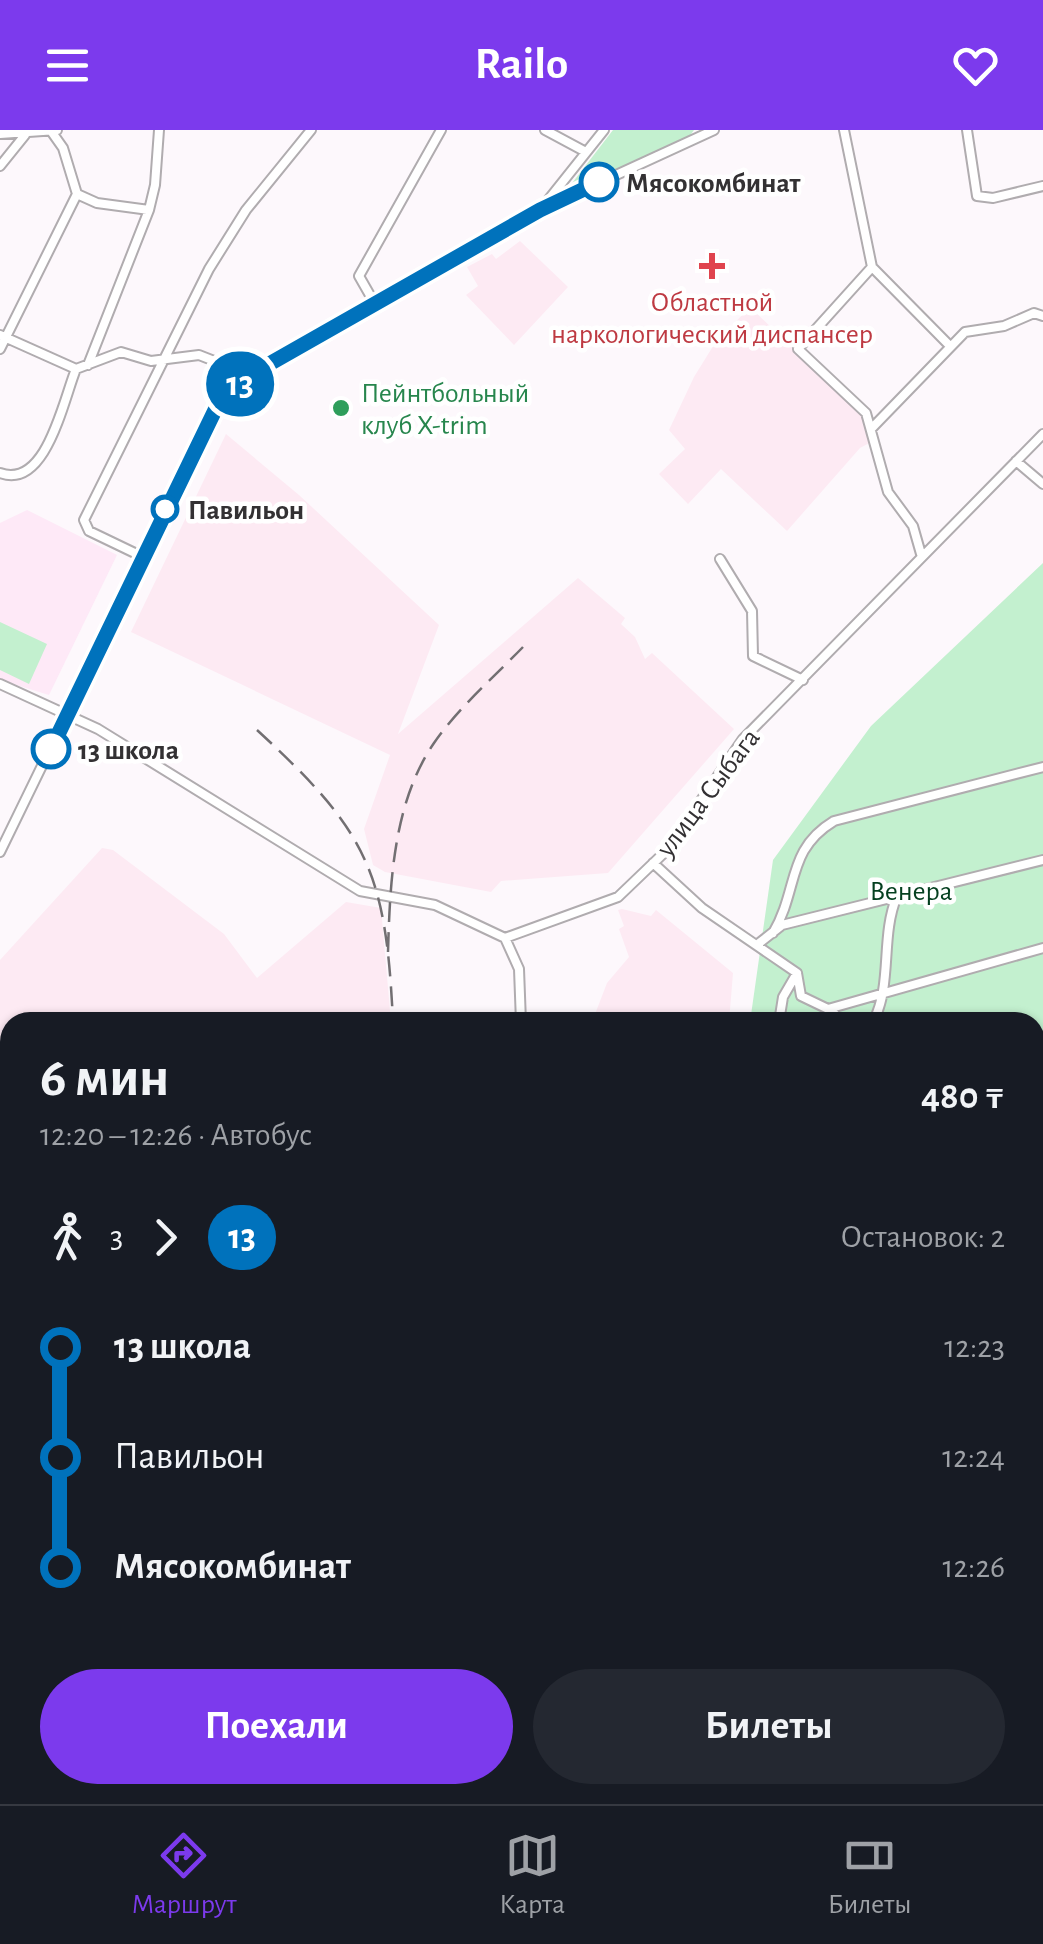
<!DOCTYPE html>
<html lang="ru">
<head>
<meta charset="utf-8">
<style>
	:root { --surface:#171b24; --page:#242831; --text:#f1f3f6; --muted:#9ea1a6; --line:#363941; --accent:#7c3aed }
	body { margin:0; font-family:"Alegreya Sans",sans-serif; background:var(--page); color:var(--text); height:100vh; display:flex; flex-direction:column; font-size:38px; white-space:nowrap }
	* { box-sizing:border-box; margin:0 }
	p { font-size:32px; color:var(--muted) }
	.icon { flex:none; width:55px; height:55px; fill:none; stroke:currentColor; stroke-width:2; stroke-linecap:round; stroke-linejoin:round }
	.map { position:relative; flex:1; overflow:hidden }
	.panel { position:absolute; left:0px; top:882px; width:1045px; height:792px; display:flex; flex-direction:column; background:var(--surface); border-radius:30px 30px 0 0; box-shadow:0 2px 8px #0004 }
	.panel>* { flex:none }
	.badge { padding:0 20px; border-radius:32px; font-size:35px; line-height:65px }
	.map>.badge { position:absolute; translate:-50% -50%; box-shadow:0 0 0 5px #fff }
	.legs { display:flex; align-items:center; gap:15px; height:110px; padding:0 40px; font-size:32px }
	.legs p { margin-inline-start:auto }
	.head { display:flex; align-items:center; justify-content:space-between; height:170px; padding:0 40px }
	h1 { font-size:55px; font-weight:700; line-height:75px }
	.primary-button { display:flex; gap:20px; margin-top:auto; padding:20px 40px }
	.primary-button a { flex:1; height:115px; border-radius:60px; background:var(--accent); color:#fff; font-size:40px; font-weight:700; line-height:115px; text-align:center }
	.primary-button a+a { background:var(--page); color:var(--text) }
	ul { padding:0 40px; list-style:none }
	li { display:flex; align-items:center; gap:35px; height:110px; font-size:38px }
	li i { display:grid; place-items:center; width:15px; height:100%; margin:0 12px; background:currentColor }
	li i::after { content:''; width:25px; height:25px; margin:-12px; border:8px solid; border-radius:50%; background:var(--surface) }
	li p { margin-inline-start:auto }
	li:first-child i { background:linear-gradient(#0000 50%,currentColor 0) }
	li:last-child i { background:linear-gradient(currentColor 50%,#0000 0) }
	header { display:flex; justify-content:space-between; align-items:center; height:130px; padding:0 40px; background:var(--accent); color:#fff; font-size:45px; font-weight:700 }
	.tab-bar { display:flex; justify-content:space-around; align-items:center; height:140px; border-top:2px solid var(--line); background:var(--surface); font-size:28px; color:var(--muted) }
	.tab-bar a { display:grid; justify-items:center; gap:5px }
	.tab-bar .active { color:var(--accent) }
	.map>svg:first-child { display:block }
	.industrial { fill:#fdeaf3 }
	.education { fill:#fee9f7 }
	.green { fill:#c3f0cf }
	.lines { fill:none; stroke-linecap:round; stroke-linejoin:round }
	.minor-casing { stroke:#b0acaf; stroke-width:12 }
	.major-casing { stroke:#d6d6d6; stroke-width:15 }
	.minor { stroke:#fff; stroke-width:8 }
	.major { stroke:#f4caa2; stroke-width:10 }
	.rail { stroke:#726f72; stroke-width:2.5; stroke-dasharray:20 10; stroke-linecap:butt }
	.line-1-casing { stroke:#fff; stroke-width:22 }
	.line-1 { stroke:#0072bc; stroke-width:15 }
	.stop-1-dot { fill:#fff; stroke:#0072bc; stroke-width:5 }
	.health-dot { fill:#e0444e; stroke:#fff; stroke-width:4 }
	.leisure-dot { fill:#2e9e5b; stroke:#fff; stroke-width:4 }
	.labels { text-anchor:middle; stroke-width:9; stroke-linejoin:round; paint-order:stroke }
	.stop-label { font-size:28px; font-weight:bold; fill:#333133; stroke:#fff; text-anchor:start }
	.health-label { font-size:28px; fill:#be3a42; stroke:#fff }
	.leisure-label { font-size:28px; fill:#27864d; stroke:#fff; text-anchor:start }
	.street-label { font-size:28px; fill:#333133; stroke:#fff }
	.park-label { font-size:28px; fill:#043f1f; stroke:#fff }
</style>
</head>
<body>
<header><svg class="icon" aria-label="menu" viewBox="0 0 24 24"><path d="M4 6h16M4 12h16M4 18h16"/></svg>Railo<svg class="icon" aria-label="heart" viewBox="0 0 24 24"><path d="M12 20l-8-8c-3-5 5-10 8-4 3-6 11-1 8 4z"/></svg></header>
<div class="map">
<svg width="1043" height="1674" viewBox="0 0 1043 1674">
	<rect width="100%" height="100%" fill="#fdf8fc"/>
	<path class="industrial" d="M 520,111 L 568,157 L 514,215 L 466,165 L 478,156 L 467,137 L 492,124 L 496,129 Z
		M 750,177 L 863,285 L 871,312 L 860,318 L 787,401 L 721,339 L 688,374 L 659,344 L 685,319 L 669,300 L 694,247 L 715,213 Z
		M 226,304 L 299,365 L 439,495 L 398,604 L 578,448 L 625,488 L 621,494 L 635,507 L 645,529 L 652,523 L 734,599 L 608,743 L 501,751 L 491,762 L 385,742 L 373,735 L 364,699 L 390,625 L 131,502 Z
		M 102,718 L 113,720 L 224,804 L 257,848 L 346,772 L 381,778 L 391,892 L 10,892 L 10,999 L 0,987 L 0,830 Z
		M 622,779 L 651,786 L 656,780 L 733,843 L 729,892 L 592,892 L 607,853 L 629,827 L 619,799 L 624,796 L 618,780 Z
		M 1035,1420 L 1043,1426 L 1043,1674 L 848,1674 L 847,1665 L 1035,1665 Z"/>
	<path class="education" d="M 27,380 L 117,425 L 49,565 L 0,550 L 0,393 Z"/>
	<path class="green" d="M 613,0 L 694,0 L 689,7 L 566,61 Z
		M 1043,433 L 1043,1271 L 1035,1274 L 1035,892 L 750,892 L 773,730 L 871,596 Z
		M 0,492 L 47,514 L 29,554 L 0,540 Z"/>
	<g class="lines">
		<defs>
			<path id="minor" d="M 545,0 L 586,22
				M 844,0 L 872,137 L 950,216
				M 967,0 L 977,66 L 993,68 L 1043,56
				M 0,4 L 57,0
				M 0,36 L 25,5
				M 77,64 L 97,73 L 149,80
				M 541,79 L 604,0
				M 872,137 L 798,219 L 866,283 L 888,362 L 913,396 L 921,424
				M 375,174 L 359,146 L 441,0
				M 0,205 L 76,239 L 121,222 L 151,231 L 199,225 L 250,245
				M 0,219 L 77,64 L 63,18 L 51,1
				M 88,235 L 149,80 L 155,55 L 159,0
				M 871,299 L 965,202 L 1004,196 L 1034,183 L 1043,186
				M 1016,331 L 1043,354
				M 0,343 C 46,360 63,271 76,239
				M 141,426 L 89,401 L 84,390 L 209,139 L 246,80 L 311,0
				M 720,429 L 752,481 L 753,526 L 803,550
				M 0,554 L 98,599 L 360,761 L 435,775 L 505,808 L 519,839 L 521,892
				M 0,722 L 218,274 L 250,245 L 540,80 L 714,0
				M 653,733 L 702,778 L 797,843 L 801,866 L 828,879 L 1043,818
				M 773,803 C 799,759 786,720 834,691 L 1043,637
				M 505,808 L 618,767 L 667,720 L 743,609 L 1043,304
				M 758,814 L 782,795 L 1043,730
				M 828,879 L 845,892
				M 779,892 L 783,867 L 797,843
				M 873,892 C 893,854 880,807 897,766
				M 1035,910 L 1043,908
				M 1035,1002 L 1043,1000
				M 0,1108 L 10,1106
				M 1035,1184 L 1043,1182
				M 1035,1281 L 1043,1278
				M 0,1317 L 10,1316
				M 270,1665 L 271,1674"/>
			<path id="major" d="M 0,1539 L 10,1591
				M 0,1583 L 10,1635
				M 15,1665 L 17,1674
				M 24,1665 L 26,1674"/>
		</defs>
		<use href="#minor" class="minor-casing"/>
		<use href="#major" class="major-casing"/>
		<use href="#minor" class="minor"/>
		<use href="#major" class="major"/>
		<path class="rail" d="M 257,600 C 368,702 386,742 393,892
			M 388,822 C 390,753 393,673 434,613 C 458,578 494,547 523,517
			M 433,1665 L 434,1674
			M 501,1674 L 504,1665
			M 518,1674 L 523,1665"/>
	</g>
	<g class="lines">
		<defs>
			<path id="line-1" d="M 51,619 L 218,274 L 250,245 L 540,80 L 599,52"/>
		</defs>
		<use href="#line-1" class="line-1-casing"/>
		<use href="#line-1" class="line-1"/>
	</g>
	<g class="stop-1-dot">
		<circle cx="599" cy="52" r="18"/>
		<circle cx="165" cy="379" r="12"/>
		<circle cx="51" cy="619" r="18"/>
	</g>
	<path class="health-dot" d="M707 121h10v10h10v10h-10v10h-10v-10h-10v-10h10z"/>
	<circle class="leisure-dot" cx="341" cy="278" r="10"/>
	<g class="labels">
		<g class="stop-label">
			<text x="626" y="62">Мясокомбинат</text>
			<text x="188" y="389">Павильон</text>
			<text x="78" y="629">13 школа</text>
		</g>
		<g class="health-label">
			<text x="712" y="181">Областной<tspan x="712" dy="32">наркологический диспансер</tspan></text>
		</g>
		<g class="leisure-label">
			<text x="361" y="272">Пейнтбольный<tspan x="361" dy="32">клуб X-trim</tspan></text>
		</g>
		<g class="street-label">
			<text transform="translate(707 662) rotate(-53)" y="10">улица Сыбага</text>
		</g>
		<g class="park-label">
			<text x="911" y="770">Венера</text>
		</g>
	</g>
</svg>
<b class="badge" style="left:240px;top:254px;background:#0072bc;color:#fff">13</b>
<section class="panel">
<div class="head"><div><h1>6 мин</h1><p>12:20 – 12:26 · Автобус</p></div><b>480 ₸</b></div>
<div class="legs"><svg class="icon" aria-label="walk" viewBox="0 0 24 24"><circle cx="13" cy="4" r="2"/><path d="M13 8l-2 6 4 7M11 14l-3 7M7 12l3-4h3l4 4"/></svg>3<svg class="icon" aria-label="forward" viewBox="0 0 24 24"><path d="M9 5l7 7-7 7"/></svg><b class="badge" style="background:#0072bc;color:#fff">13</b><p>Остановок: 2</p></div>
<ul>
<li><i style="color:#0072bc"></i><b>13 школа</b><p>12:23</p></li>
<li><i style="color:#0072bc"></i><span>Павильон</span><p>12:24</p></li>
<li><i style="color:#0072bc"></i><b>Мясокомбинат</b><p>12:26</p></li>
</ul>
<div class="primary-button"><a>Поехали</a><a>Билеты</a></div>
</section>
</div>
<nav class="tab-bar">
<a class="active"><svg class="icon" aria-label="directions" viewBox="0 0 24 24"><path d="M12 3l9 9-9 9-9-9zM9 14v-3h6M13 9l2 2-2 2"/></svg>Маршрут</a>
<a><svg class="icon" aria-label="map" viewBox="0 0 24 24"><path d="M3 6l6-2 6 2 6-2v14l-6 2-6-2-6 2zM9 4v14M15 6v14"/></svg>Карта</a>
<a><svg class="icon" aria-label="tickets" viewBox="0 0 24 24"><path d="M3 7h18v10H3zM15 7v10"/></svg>Билеты</a>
</nav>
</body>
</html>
